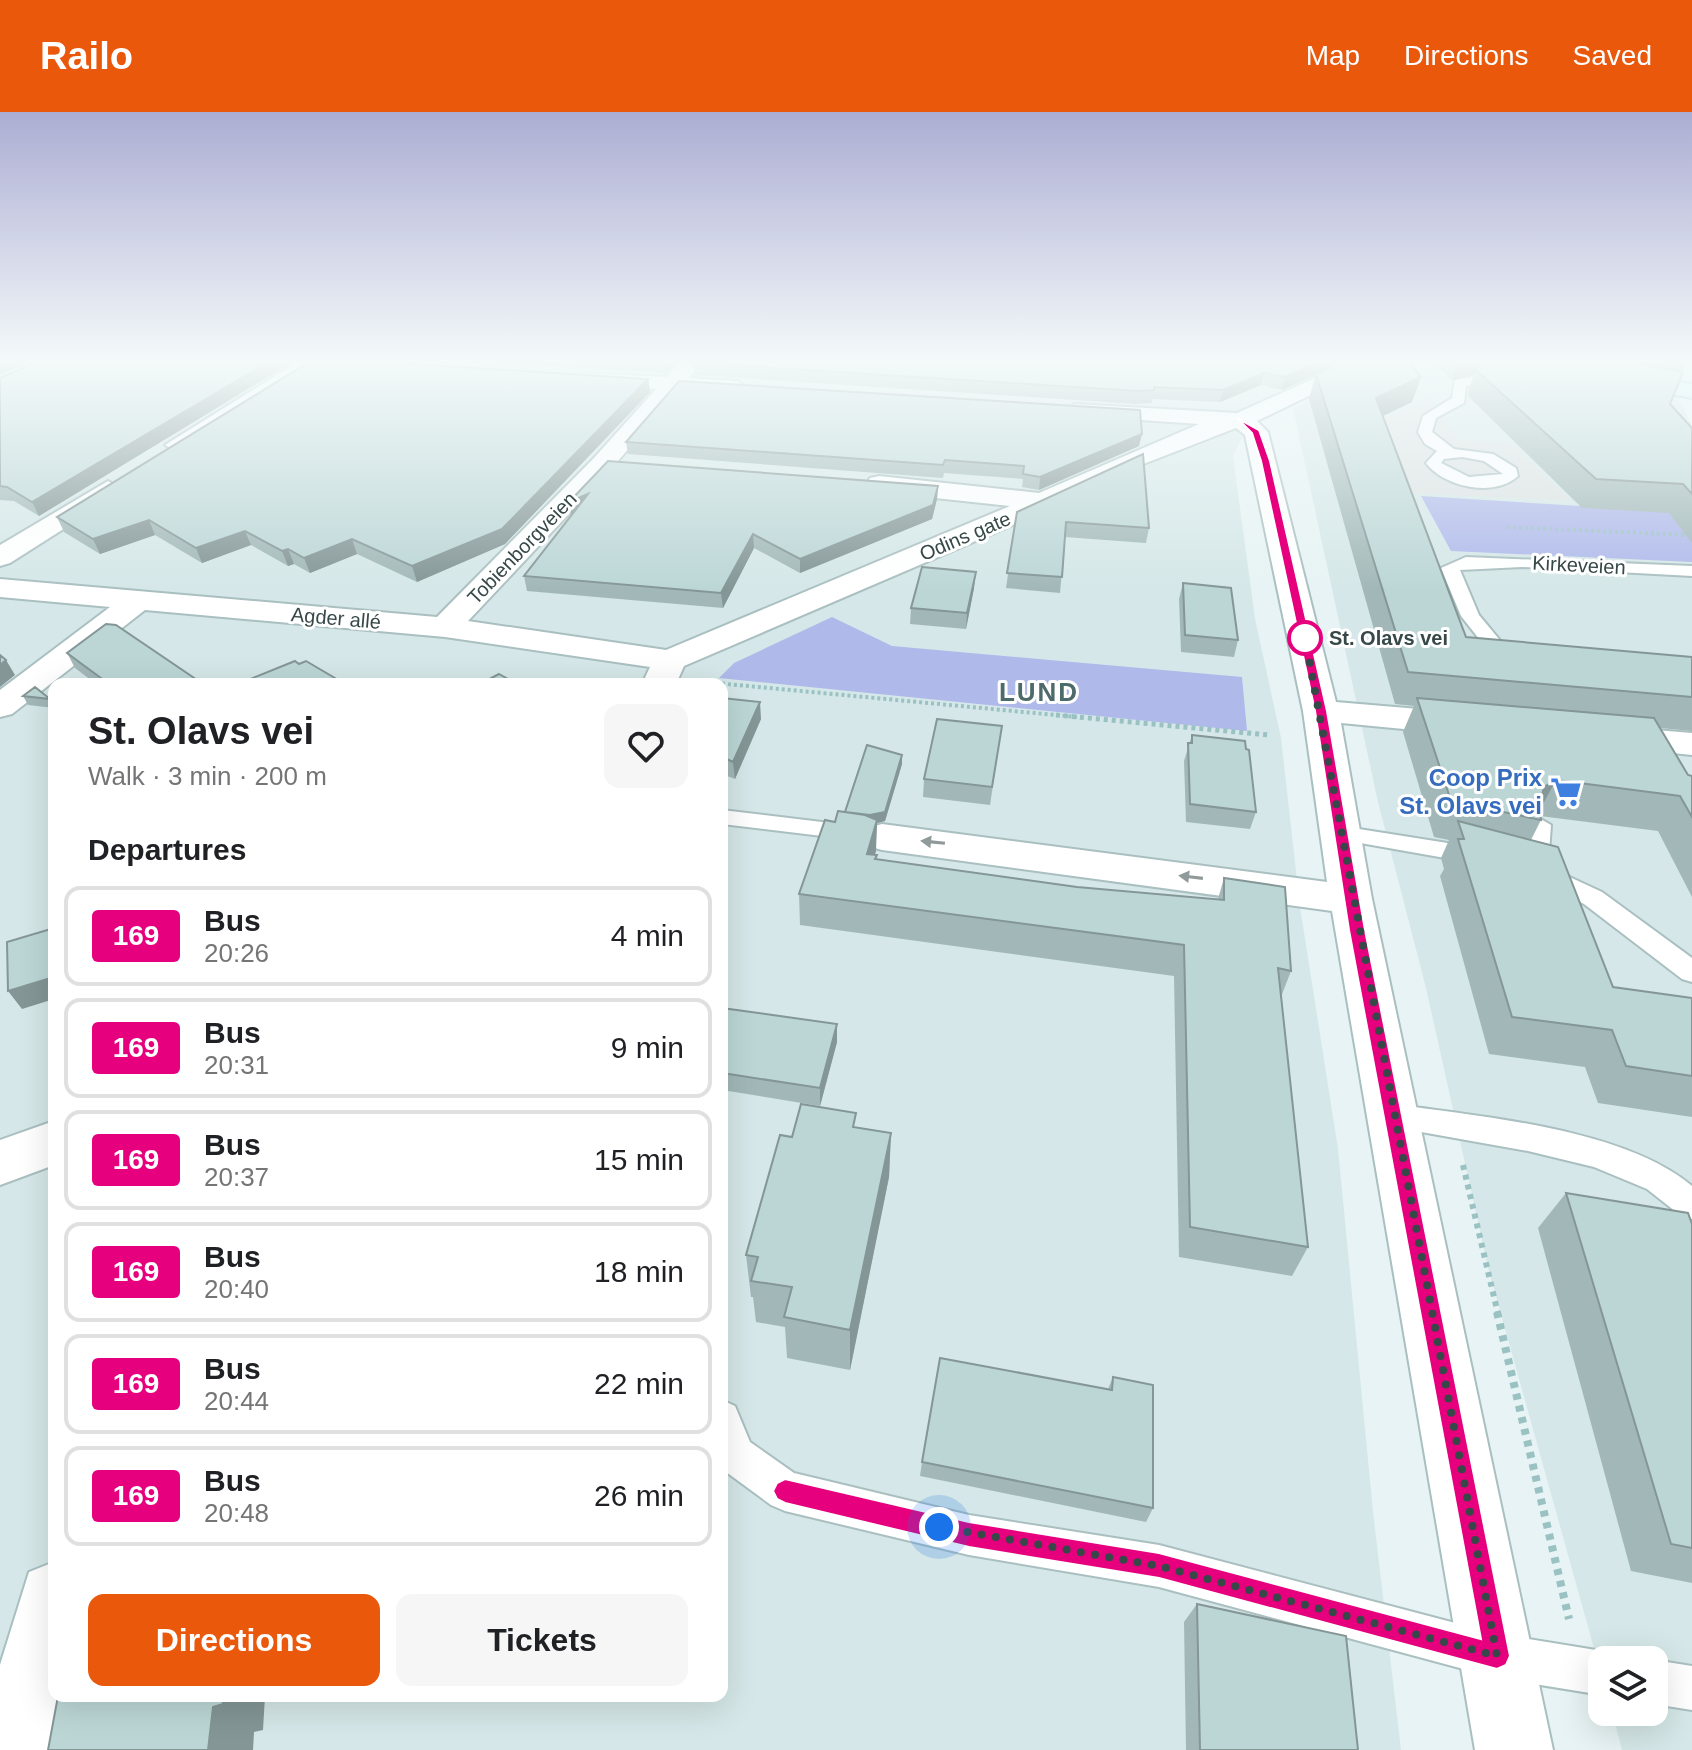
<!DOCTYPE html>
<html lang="en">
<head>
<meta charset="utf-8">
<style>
	:root { --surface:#fff; --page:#f6f6f6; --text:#202124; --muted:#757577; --line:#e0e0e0; --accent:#ea580c }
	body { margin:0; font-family:Helvetica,sans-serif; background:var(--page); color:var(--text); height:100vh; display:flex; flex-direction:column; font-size:30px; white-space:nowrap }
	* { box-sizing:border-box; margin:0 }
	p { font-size:26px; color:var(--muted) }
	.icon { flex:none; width:44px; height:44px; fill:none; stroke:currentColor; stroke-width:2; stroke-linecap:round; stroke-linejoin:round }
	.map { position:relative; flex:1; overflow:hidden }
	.panel { position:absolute; left:48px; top:566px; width:680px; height:1024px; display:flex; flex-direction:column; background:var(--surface); border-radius:16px; box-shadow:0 8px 32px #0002 }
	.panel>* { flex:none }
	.badge { padding:0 16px; border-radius:6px; font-size:28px; line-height:52px }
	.fabs { position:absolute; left:1588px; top:1534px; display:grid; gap:16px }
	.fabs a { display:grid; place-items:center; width:80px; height:80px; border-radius:16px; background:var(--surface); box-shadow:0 8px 32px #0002; font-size:40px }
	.you { position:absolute; width:40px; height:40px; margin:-20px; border:6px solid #fff; border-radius:50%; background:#1a73e8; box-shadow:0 0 0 12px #1a73e833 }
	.map>.badge { position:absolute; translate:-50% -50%; box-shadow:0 0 0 4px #fff }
	h2 { padding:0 40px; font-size:30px; line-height:72px }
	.round { display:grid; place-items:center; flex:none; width:84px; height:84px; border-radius:16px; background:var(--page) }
	.headline { display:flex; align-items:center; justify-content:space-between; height:136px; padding:0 40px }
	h1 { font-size:38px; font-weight:700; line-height:60px }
	.action { display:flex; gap:16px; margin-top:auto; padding:16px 40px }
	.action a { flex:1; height:92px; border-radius:16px; background:var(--accent); color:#fff; font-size:32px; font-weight:700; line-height:92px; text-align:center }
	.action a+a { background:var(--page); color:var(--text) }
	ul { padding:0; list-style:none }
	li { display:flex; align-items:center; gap:24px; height:100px; margin:0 16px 12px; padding:0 24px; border:4px solid var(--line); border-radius:16px }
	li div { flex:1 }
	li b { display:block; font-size:30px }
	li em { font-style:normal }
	li .badge { min-width:88px; font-weight:700; text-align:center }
	header { display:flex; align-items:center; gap:48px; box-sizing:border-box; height:112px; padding:0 40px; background:var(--accent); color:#fff }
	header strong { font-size:38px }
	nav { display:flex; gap:44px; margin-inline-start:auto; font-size:28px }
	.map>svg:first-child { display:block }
	.residential { fill:#d5e7e8; fill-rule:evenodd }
	.green { fill:#afb9ea }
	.parking { fill:#dce2e2 }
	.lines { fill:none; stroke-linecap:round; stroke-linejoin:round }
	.service-casing { stroke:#aabfc0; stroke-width:4 }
	.minor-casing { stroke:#aabfc0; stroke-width:4 }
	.secondary-casing { stroke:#94cbd2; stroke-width:4 }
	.path-far3 { stroke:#9ac2c2; stroke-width:4; stroke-dasharray:3 3; stroke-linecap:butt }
	.path-far2 { stroke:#9ac2c2; stroke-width:5; stroke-dasharray:4 4; stroke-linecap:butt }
	.path-far1 { stroke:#9ac2c2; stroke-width:6; stroke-dasharray:5 5; stroke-linecap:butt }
	.path { stroke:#9ac2c2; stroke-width:8; stroke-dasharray:6 6; stroke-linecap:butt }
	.service { fill:#fff; fill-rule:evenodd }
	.minor { fill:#fff; fill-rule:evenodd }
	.secondary { fill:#c7f8ff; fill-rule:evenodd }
	.wall { fill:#a2b8b8 }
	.shaded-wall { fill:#849696 }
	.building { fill:#bcd6d6; stroke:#849696; stroke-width:2 }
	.oneway { fill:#909a9a }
	.line { fill:#e6007e; stroke:#fff; stroke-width:2 }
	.walk { stroke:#364847; stroke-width:8; stroke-dasharray:0 14.4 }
	.stop-dot { fill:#fff; stroke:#e6007e; stroke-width:4 }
	.labels { text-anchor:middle; stroke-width:6; stroke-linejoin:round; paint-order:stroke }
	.far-street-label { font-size:20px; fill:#364847; stroke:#fff }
	.far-stop-label { font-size:20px; font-weight:bold; fill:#364847; stroke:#fff; text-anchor:start }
	.shop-label { font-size:24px; font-weight:bold; fill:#366cbe; stroke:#fff; text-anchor:end }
	.far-district-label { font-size:26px; font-weight:bold; letter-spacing:2px; fill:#4d6b6a; stroke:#fff }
</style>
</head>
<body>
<header>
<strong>Railo</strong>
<nav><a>Map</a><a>Directions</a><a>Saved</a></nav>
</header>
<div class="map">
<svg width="1692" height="1638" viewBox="0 0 1692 1638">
	<rect width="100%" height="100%" fill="#e7f3f4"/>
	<path class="residential" d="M 0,249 L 1348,249 L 1260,288 L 1233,344 L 1255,507 L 1281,626 L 1300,795 L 1338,1037 L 1373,1400 L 1401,1638 L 0,1638 ZM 54,572 L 722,572 L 722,1584 L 54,1584 Z
		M 1392,249 L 1465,249 L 1679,286 L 1692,315 L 1692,1638 L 1622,1638 L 1612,1600 L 1654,1600 L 1654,1548 L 1602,1548 L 1602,1565 L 1489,1159 L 1426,876 L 1378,690 L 1293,296 Z"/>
	<path class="green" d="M 1421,384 L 1692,401 L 1692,450 L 1451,439 Z
		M 832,505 L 892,534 L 1242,565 L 1247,619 L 719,566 L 734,551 Z"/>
	<path class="parking" d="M 1429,285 L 1458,328 L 1510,331 L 1572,389 L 1411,381 L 1379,310 Z"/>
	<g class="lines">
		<defs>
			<path id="service" d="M 1510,249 L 1523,249 L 1505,267 L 1466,274 L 1464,291 L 1436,306 L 1432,320 L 1454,337 L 1493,342 L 1516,356 L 1518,364 C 1494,386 1444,375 1426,351 L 1437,339 L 1425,332 L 1418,320 L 1423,304 L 1452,286 L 1455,268 L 1496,261 ZM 1462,345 L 1484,349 L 1503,362 L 1469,365 L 1441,351 L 1444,347 Z
				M 1466,445 L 1692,454 L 1692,464 L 1522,455 L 1460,458 L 1479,503 L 1508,538 L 1498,544 L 1491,542 L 1461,504 L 1441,456 Z
				M 722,698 L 855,714 L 867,721 L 855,728 L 722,712 Z
				M 1539,706 L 1551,713 L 1548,755 L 1602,780 L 1692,846 L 1692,870 L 1682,867 L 1584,792 L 1527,764 L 1524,758 L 1527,713 Z
				M 1340,714 L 1479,736 L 1491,744 L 1479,752 L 1332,726 L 1328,721 L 1332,716 Z
				M 1393,992 C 1481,1005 1623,1016 1692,1074 L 1692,1107 L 1680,1103 L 1647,1077 L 1594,1055 L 1528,1039 L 1382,1013 L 1378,1004 L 1382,995 Z
				M 722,1288 L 735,1294 L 750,1330 L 794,1361 L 969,1403 L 1159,1433 L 1497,1522 L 1602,1539 L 1618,1548 L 1602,1548 L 1602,1583 L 1497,1566 L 1159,1475 L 969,1443 L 785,1399 L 771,1393 L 722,1357 Z
				M 1654,1548 L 1692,1554 L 1692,1598 L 1654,1592 Z"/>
			<path id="minor" d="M 299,249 L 325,249 L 186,338 L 177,340 L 165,333 Z
				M 1353,249 L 1381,249 L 1257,309 L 1268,320 L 1336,590 L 1466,601 L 1479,604 L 1484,612 L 1479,620 L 1466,623 L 1341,611 L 1372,787 L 1553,1638 L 1475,1638 L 1332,799 L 882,738 L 868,734 L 862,725 L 868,716 L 882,712 L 1327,770 L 1303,599 L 1245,323 L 1236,316 L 1123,360 L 1034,404 L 684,554 L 676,572 L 642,572 L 650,555 L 445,525 L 145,498 L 12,602 L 0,605 L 0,578 L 110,495 L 0,485 L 0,467 L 437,505 L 594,346 L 656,277 L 590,273 L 582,271 L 579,266 L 582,261 L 667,265 L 678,251 L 686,250 L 697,256 L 689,266 L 737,269 L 748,276 L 737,283 L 678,279 L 612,356 L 468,509 L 666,538 L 1010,394 L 879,380 L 870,378 L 866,372 L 870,366 L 879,364 L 1039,381 L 1199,312 L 1082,304 L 1074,302 L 1071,297 L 1074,292 L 1237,301 Z
				M 108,369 L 121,377 L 117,383 L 10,451 L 0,454 L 0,433 Z
				M 1607,614 L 1692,621 L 1692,643 L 1594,633 L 1589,625 L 1594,617 Z
				M 54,1009 L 54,1053 L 0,1073 L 0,1028 Z
				M 54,1450 L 54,1584 L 66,1584 L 54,1638 L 0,1638 L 0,1553 L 29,1460 Z"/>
			<path id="secondary" d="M 1511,249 L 1558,249 L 1692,272 L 1692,286 L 1522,255 Z"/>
		</defs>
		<use href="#service" class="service-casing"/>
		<use href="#minor" class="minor-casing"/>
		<use href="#secondary" class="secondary-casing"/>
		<path class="path-far3" d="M 1507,415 L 1692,423
			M 716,571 L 1077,605"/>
		<path class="path-far2" d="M 1056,603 L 1269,623"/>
		<path class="path-far1" d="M 1463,1053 L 1498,1202"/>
		<path class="path" d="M 1497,1200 L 1569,1507"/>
		<use href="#service" class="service"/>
		<use href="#minor" class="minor"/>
		<use href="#secondary" class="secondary"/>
	</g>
	<path class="wall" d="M 38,249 L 294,249 L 39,404 L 14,389 L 0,388 L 0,266 Z
		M 471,249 L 676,249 L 666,261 Z
		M 689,249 L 1408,249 L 1421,265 L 1412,290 L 1383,304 L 1466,525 L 1692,545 L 1692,619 L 1660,616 L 1688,663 L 1692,664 L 1692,785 L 1658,719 L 1540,704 L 1541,708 L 1531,728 L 1613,875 L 1692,886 L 1692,1005 L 1598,991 L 1585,955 L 1489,942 L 1440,764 L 1444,757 L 1441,746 L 1449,728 L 1434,725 L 1403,620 L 1414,594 L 1395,592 L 1309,287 L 1316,262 L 1282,278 L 1261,273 L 1220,290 L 1152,287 L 1152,291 L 1136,292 L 695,263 L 694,252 Z
		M 1432,249 L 1687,249 L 1670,292 L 1692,316 L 1692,431 L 1669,401 L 1582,396 L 1468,284 L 1469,277 L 1474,263 L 1452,268 Z
		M 648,267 L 650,280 L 505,432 L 417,470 L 357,442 L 310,461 L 294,452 L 288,454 L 251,433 L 202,451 L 155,423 L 100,442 L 64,420 L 57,405 Z
		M 626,330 L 1139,334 L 1039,378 L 1022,375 L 1023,367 L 944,361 L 943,366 L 628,342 Z
		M 938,374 L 937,387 L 932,407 L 800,461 L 754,436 L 723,496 L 527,479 L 524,464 L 571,404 L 569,390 Z
		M 1017,400 L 1149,416 L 1146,431 L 1065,425 L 1060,481 L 1006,476 Z
		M 1183,471 L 1238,528 L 1234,545 L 1181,540 L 1179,487 Z
		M 974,476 L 966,517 L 910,512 L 911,496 Z
		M 67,541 L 203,572 L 96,572 L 75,556 Z
		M 23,584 L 50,587 L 54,596 L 28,593 Z
		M 722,586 L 761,607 L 735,667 L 722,662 Z
		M 1002,614 L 990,693 L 923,685 L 924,667 Z
		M 1192,623 L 1256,700 L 1250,717 L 1186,710 L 1184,649 Z
		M 902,652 L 885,709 L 877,711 L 875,743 L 877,743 L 877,747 L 1077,775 L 1218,787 L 1224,766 L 1291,859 L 1281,885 L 1308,1135 L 1292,1164 L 1179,1145 L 1174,864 L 800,813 L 799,782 L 835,710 Z
		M 722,896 L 837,912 L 837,930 L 820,994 L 722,978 Z
		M 856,1015 L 891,1021 L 889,1065 L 850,1258 L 787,1246 L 785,1215 L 756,1210 L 753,1185 L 751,1185 L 746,1143 L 792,1025 Z
		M 1566,1081 L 1692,1112 L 1692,1471 L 1631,1459 L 1538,1116 Z
		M 1113,1265 L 1153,1396 L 1146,1410 L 920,1364 L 922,1350 L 1108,1277 Z
		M 1197,1492 L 1358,1638 L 1186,1638 L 1184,1510 Z"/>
	<path class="shaded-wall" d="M 0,249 L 30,249 L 0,263 Z
		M 270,249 L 294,249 L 39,404 L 32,390 Z
		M 664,249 L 676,249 L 666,261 Z
		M 1322,249 L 1346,249 L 1282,278 L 1285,265 Z
		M 1470,249 L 1506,249 L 1478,251 L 1474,263 L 1452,268 L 1458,252 Z
		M 1264,261 L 1261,273 L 1220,290 L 1223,278 Z
		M 1421,265 L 1412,290 L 1368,311 L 1376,286 Z
		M 648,267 L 650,280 L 505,432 L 417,470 L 412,454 Z
		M 1142,322 L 1139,334 L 1039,378 L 1040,365 Z
		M 938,374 L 937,387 L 932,407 L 800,461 L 800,447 Z
		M 588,382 L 571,404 L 569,390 Z
		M 149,408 L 155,423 L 100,442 L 93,427 Z
		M 245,419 L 251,433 L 202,451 L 196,436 Z
		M 753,422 L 754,436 L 723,496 L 721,481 Z
		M 352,427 L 357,442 L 310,461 L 304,446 Z
		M 288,437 L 294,452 L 288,454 L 282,439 Z
		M 976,460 L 974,476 L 966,517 L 967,501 Z
		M 6,548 L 15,563 L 0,575 L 0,553 Z
		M 760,590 L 761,607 L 735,667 L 733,650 Z
		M 902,643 L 902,652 L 885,709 L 877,711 L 876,739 L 866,773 L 867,742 L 870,703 Z
		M 1556,668 L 1537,703 L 1531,706 L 1542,683 L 1544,675 Z
		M 54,865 L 54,887 L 22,897 L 8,879 Z
		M 837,912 L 837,930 L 820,994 L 820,976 Z
		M 891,1021 L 889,1065 L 850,1258 L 850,1218 Z
		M 223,1584 L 265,1584 L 263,1618 L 254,1620 L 253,1638 L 208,1638 L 213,1595 Z"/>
	<path class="building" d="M 38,249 L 270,249 L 32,390 L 7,375 L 0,374 L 0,266 Z
		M 311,249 L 366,249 L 648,267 L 502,417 L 412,454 L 352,427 L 304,446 L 288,437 L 282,439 L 245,419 L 196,436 L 149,408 L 93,427 L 57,405 Z
		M 695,249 L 1322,249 L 1285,265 L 1264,261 L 1223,278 L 1154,275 L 1154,278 L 1138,279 L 694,251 Z
		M 1342,249 L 1408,249 L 1421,265 L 1376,286 L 1466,525 L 1692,545 L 1692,585 L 1408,560 L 1316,262 Z
		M 1455,249 L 1470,249 L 1458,252 Z
		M 1492,249 L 1623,249 L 1683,260 L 1670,292 L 1692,316 L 1692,382 L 1683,372 L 1596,367 L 1477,259 L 1478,251 Z
		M 679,269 L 1140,298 L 1142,322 L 1040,365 L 1023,362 L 1024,354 L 945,348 L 943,353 L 626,330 Z
		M 1143,342 L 1149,416 L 1066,410 L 1062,465 L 1007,461 L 1017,400 Z
		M 608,349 L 938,374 L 933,393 L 800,447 L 753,422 L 721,481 L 524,464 L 588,382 L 569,390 Z
		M 922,455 L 976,460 L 967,501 L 911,496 Z
		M 1183,471 L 1231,476 L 1238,528 L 1185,523 Z
		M 106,512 L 116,513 L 203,572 L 109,572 L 67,541 Z
		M 0,543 L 6,548 L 0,553 Z
		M 295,549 L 299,552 L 306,549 L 345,572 L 238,572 Z
		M 499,562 L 517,572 L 480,572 Z
		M 35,575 L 50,587 L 23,584 Z
		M 722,586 L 760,590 L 733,650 L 722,645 Z
		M 1417,586 L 1654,606 L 1688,663 L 1692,664 L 1692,705 L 1680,684 L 1556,668 L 1544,675 L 1542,683 L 1536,683 L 1541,708 L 1451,689 Z
		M 937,607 L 1002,614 L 992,675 L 924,667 Z
		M 1192,623 L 1245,629 L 1246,637 L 1249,638 L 1256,700 L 1190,692 L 1188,631 L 1192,631 Z
		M 867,633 L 902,643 L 885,700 L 870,703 L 845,700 Z
		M 838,699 L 865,703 L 877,708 L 867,742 L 877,743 L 875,747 L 1077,775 L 1224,788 L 1224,766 L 1285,775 L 1291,859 L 1278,856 L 1308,1135 L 1190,1115 L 1184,833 L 799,782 L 825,708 L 835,710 Z
		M 1458,709 L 1558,735 L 1613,875 L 1692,886 L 1692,964 L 1626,954 L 1612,918 L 1512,905 L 1458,727 L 1464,727 Z
		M 54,816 L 54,865 L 8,879 L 7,830 Z
		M 722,896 L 837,912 L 820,976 L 722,961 Z
		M 801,992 L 856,1001 L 853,1015 L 891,1021 L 850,1218 L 784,1205 L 792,1175 L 751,1169 L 758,1145 L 746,1143 L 780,1023 L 792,1025 Z
		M 1566,1081 L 1688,1101 L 1692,1112 L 1692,1436 L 1671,1432 Z
		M 940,1246 L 1112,1278 L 1113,1265 L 1153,1273 L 1153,1396 L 922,1350 Z
		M 1197,1492 L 1346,1524 L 1358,1638 L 1200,1638 Z
		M 58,1584 L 223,1584 L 223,1592 L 213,1595 L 208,1638 L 48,1638 Z"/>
	<defs><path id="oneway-solid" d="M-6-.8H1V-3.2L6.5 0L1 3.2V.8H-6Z" transform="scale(2)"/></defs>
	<g class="oneway">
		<use href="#oneway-solid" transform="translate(933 730) rotate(-174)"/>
		<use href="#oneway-solid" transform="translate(1191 765) rotate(-173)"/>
	</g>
	<linearGradient id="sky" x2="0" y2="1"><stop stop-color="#acadd3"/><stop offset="0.52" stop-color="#f4fafa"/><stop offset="1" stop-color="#f4fafa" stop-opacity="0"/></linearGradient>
	<rect width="1692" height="478" fill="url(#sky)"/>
	<path class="line" d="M 1237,306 L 1259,318 L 1270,349 L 1327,599 L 1365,818 L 1510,1544 L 1506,1553 L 1497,1557 L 1159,1466 L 969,1435 L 785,1391 L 777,1387 L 773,1379 L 777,1371 L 785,1367 L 969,1410 L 1159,1441 L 1481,1527 L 1349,818 L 1315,599 L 1261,349 L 1252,321 Z"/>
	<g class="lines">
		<path class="walk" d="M 939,1415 L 1159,1454 L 1497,1544 L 1305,526"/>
	</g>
	<defs>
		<symbol id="supermarket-bare" viewBox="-9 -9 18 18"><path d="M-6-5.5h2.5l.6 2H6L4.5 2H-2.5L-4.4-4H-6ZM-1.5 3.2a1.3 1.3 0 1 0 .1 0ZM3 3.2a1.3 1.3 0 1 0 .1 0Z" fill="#3f7fe0" stroke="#fff" stroke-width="2.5" paint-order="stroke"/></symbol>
	</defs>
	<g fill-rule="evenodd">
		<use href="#supermarket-bare" x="1544" y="658" width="44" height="44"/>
	</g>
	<circle class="stop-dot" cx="1305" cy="526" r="16"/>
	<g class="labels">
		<g class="far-street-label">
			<text transform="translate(965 424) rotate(-23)" y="7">Odins gate</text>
			<text transform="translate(522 436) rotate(-46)" y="7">Tobienborgveien</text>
			<text transform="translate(1579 453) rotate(3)" y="7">Kirkeveien</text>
			<text transform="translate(336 506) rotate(5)" y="7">Agder allé</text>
		</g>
		<g class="far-stop-label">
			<text x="1329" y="533">St. Olavs vei</text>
		</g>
		<g class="shop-label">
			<text x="1542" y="674">Coop Prix<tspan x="1542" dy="28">St. Olavs vei</tspan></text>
		</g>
		<g class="far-district-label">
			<text x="1039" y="589">LUND</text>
		</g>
	</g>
</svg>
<div class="fabs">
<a><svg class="icon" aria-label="layers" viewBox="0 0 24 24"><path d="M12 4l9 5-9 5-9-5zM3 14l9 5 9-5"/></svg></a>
</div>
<div class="you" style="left:939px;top:1415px"></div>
<section class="panel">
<div class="headline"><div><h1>St. Olavs vei</h1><p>Walk · 3 min · 200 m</p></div><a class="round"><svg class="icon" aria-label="heart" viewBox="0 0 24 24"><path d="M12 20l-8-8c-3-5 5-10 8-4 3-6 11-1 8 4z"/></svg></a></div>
<h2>Departures</h2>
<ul>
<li><span class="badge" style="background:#e6007e;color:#fff">169</span><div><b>Bus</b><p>20:26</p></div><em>4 min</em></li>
<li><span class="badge" style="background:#e6007e;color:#fff">169</span><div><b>Bus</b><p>20:31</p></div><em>9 min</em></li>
<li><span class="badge" style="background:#e6007e;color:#fff">169</span><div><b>Bus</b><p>20:37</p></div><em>15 min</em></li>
<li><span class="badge" style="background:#e6007e;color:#fff">169</span><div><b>Bus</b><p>20:40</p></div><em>18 min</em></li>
<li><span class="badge" style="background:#e6007e;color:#fff">169</span><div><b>Bus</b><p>20:44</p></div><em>22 min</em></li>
<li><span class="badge" style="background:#e6007e;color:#fff">169</span><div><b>Bus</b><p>20:48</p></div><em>26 min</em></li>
</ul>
<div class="action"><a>Directions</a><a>Tickets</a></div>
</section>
</div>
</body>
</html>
